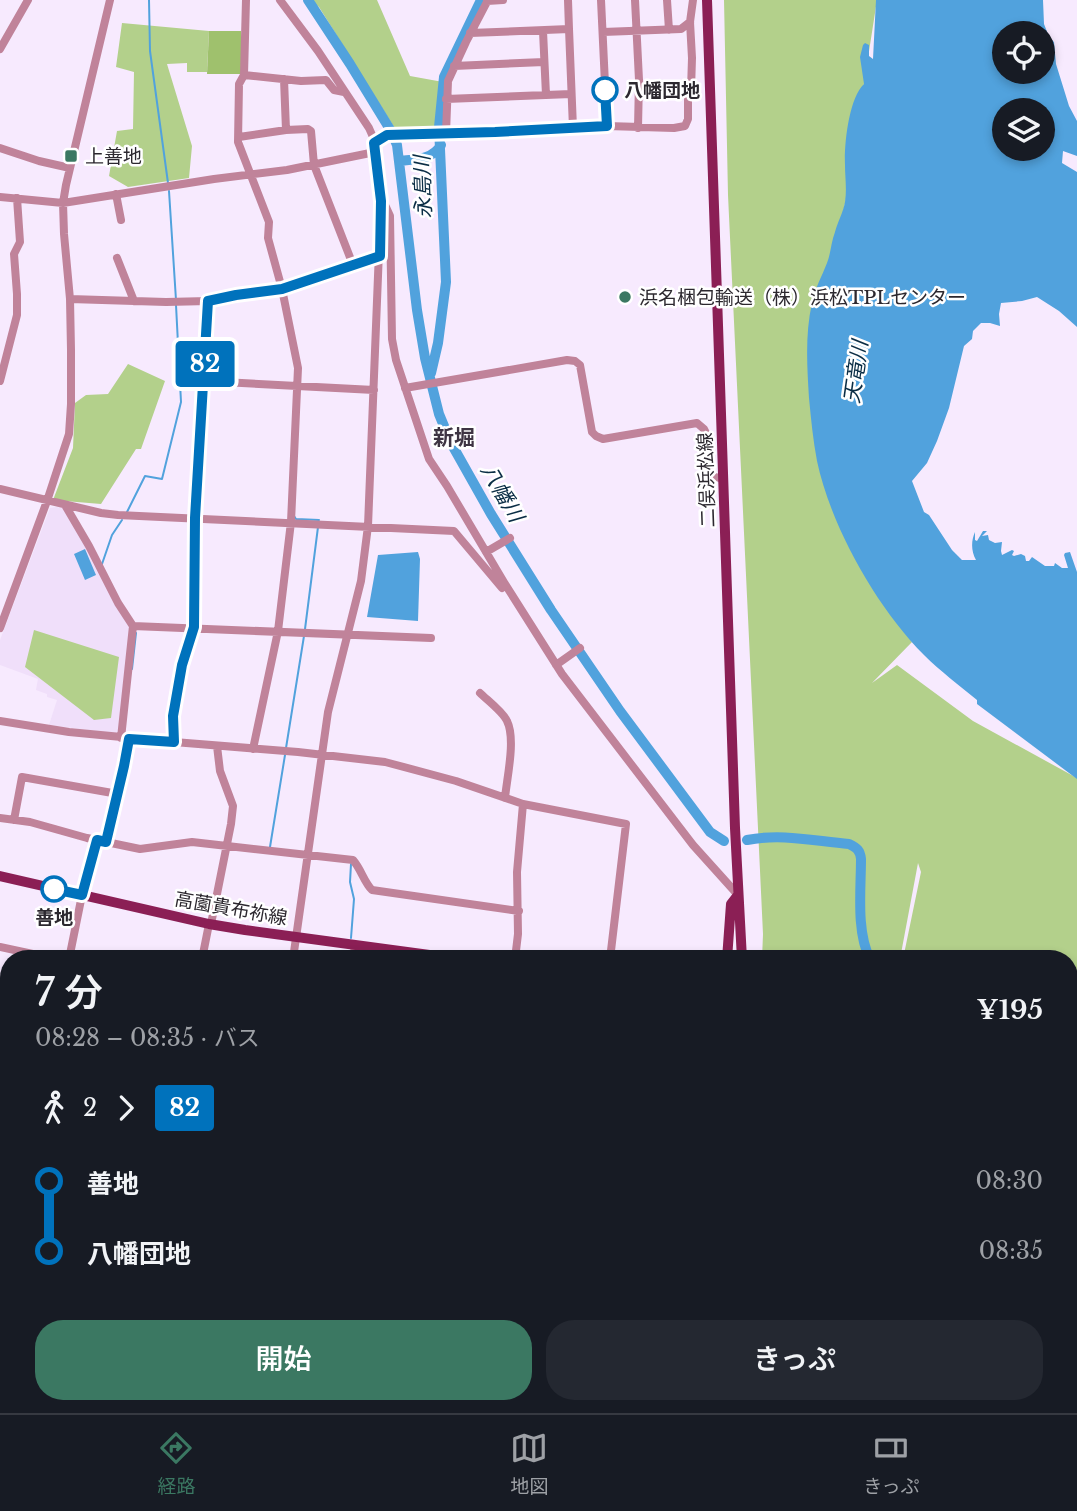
<!DOCTYPE html>
<html lang="ja">
<head>
<meta charset="utf-8">
<style>
	:root { --surface:#171b24; --page:#242831; --text:#f1f3f6; --muted:#9ea1a6; --line:#363941; --accent:#3b7862 }
	body { margin:0; font-family:"Libre Baskerville","Noto Sans JP",serif; background:var(--page); color:var(--text); height:100vh; display:flex; flex-direction:column; font-size:26px; white-space:nowrap }
	* { box-sizing:border-box; margin:0 }
	p { font-size:23px; color:var(--muted) }
	.icon { flex:none; width:38px; height:38px; fill:none; stroke:currentColor; stroke-width:2; stroke-linecap:round; stroke-linejoin:round }
	.map { position:relative; flex:1; overflow:hidden }
	.sheet { position:absolute; left:0px; top:950px; width:1078px; height:464px; display:flex; flex-direction:column; background:var(--surface); border-radius:28px 28px 0 0; box-shadow:0 4px 10px #0003 }
	.sheet>* { flex:none }
	.badge { padding:0 14px; border-radius:5px; font-size:24px; line-height:46px }
	.buttons { position:absolute; left:992px; top:21px; display:grid; gap:14px }
	.buttons a { display:grid; place-items:center; width:63px; height:63px; border-radius:50%; background:var(--surface); box-shadow:0 4px 10px #0003; font-size:35px }
	.map>.badge { position:absolute; translate:-50% -50%; box-shadow:0 0 0 4px #fff }
	.legs { display:flex; align-items:center; gap:10px; height:77px; padding:0 35px; font-size:23px }
	.legs p { margin-inline-start:auto }
	.head { display:flex; align-items:center; justify-content:space-between; height:119px; padding:0 35px }
	h1 { font-size:38px; font-weight:600; line-height:52px }
	.cta { display:flex; gap:14px; margin-top:auto; padding:14px 35px }
	.cta a { flex:1; height:80px; border-radius:28px; background:var(--accent); color:#fff; font-size:28px; font-weight:600; line-height:80px; text-align:center }
	.cta a+a { background:var(--page); color:var(--text) }
	ul { padding:0 35px; list-style:none }
	li { display:flex; align-items:center; gap:24px; height:70px; font-size:26px }
	li i { display:grid; place-items:center; width:10px; height:100%; margin:0 9px; background:currentColor }
	li i::after { content:''; width:18px; height:18px; margin:-9px; border:5px solid; border-radius:50%; background:var(--surface) }
	li p { margin-inline-start:auto }
	li:first-child i { background:linear-gradient(#0000 50%,currentColor 0) }
	li:last-child i { background:linear-gradient(currentColor 50%,#0000 0) }
	.tabs { display:flex; justify-content:space-around; align-items:center; height:98px; border-top:2px solid var(--line); background:var(--surface); font-size:19px; color:var(--muted) }
	.tabs a { display:grid; justify-items:center; gap:4px }
	.tabs .selected { color:var(--accent) }
	.map>svg:first-child { display:block }
	.built { fill:#f0dffa }
	.green { fill:#b3d08b }
	.forest { fill:#9fc16d }
	.water { fill:#51a2dd; fill-rule:evenodd }
	.lines { fill:none; stroke-linecap:round; stroke-linejoin:round }
	.stream { stroke:#51a2dd; stroke-width:2 }
	.river { stroke:#51a2dd; stroke-width:10 }
	.minor { stroke:#c0839a; stroke-width:8 }
	.major { stroke:#8b1f55; stroke-width:10 }
	.line-1-casing { stroke:#fff; stroke-width:16 }
	.line-1 { stroke:#0072bc; stroke-width:10 }
	.stop-1-dot { fill:#fff; stroke:#0072bc; stroke-width:3.5 }
	.poi-dot { fill:#3b7862; stroke:#fff; stroke-width:2.5 }
	.labels { text-anchor:middle; stroke-width:5; stroke-linejoin:round; paint-order:stroke }
	.stop-label { font-size:19px; font-weight:bold; fill:#2c282f; stroke:#fff; text-anchor:start }
	.poi-label { font-size:19px; fill:#2c282f; stroke:#fff; text-anchor:start }
	.street-label { font-size:19px; fill:#2c282f; stroke:#fff }
	.water-label { font-size:21px; font-style:italic; fill:#0a2d45; stroke:#fff }
	.neighbourhood-label { font-size:21px; font-weight:bold; fill:#3e3443; stroke:#fff }
</style>
</head>
<body>
<div class="map">
<svg width="1077" height="1413" viewBox="0 0 1077 1413">
	<rect width="100%" height="100%" fill="#f7eafe"/>
	<path class="built" d="M 56,507 L 66,508 L 131,630 L 120,734 L 49,725 L 57,700 L 47,697 L 47,694 L 36,690 L 38,679 L 0,665 L 0,640 L 50,508 Z"/>
	<path class="green" d="M 310,0 L 377,0 L 410,76 L 443,82 L 434,130 L 394,127 L 319,7 Z
		M 724,0 L 877,0 L 846,199 L 808,370 L 871,586 L 912,642 L 872,683 L 897,665 L 973,721 L 1077,778 L 1077,1413 L 916,1413 L 922,1405 L 1069,1405 L 1069,959 L 903,959 L 921,872 L 918,863 L 900,959 L 762,959 L 763,934 L 728,195 Z
		M 122,23 L 209,31 L 207,72 L 187,72 L 187,63 L 167,64 L 192,146 L 189,178 L 128,187 L 109,176 L 117,131 L 133,129 L 134,72 L 116,67 Z
		M 128,364 L 165,381 L 141,449 L 136,449 L 101,504 L 53,500 L 73,448 L 75,403 L 86,395 L 108,394 Z
		M 34,630 L 119,657 L 111,718 L 94,720 L 25,667 Z
		M 745,1405 L 918,1405 L 909,1413 L 744,1413 Z"/>
	<path class="forest" d="M 209,31 L 241,31 L 242,74 L 207,74 Z"/>
	<path class="water" d="M 876,0 L 1043,0 L 1044,24 L 1049,37 L 1054,42 L 1056,64 L 1065,93 L 1069,106 L 1077,121 L 1077,156 L 1063,151 L 1062,163 L 1077,172 L 1077,327 L 1059,311 L 1037,297 L 1022,301 L 1001,303 L 999,314 L 1000,326 L 990,323 L 981,323 L 973,331 L 972,339 L 964,346 L 949,408 L 937,441 L 927,463 L 912,481 L 924,512 L 929,515 L 952,550 L 962,560 L 976,560 C 971,551 971,541 975,532 L 975,540 L 977,541 L 983,531 L 987,531 L 982,536 L 988,535 L 989,540 L 995,543 L 1002,542 L 1001,551 L 1002,555 L 1012,550 L 1014,551 L 1012,555 L 1014,556 L 1021,554 L 1025,556 L 1026,561 L 1029,561 L 1032,557 L 1045,566 L 1054,566 L 1055,563 L 1062,568 L 1068,568 L 1064,555 L 1065,553 L 1070,552 L 1077,572 L 1077,779 L 977,704 L 977,700 C 959,685 940,671 924,655 C 877,608 831,527 817,461 C 813,440 811,419 809,398 C 807,366 805,334 812,303 C 815,288 822,276 827,263 C 831,253 831,242 835,232 C 838,221 843,213 845,202 C 847,189 845,177 845,165 C 844,144 849,98 864,84 L 860,57 L 863,45 L 865,43 L 869,45 L 869,56 L 873,59 ZM 1004,33 L 1043,33 L 1043,72 L 1004,72 ZM 1004,110 L 1043,110 L 1043,149 L 1004,149 Z
		M 85,549 L 96,575 L 85,580 L 74,554 Z
		M 418,552 L 420,559 L 418,621 L 367,617 L 378,555 Z"/>
	<g class="lines">
		<path class="stream" d="M 149,0 L 150,51 L 168,183
			M 169,191 L 176,300
			M 287,293 L 343,272
			M 250,297 L 277,295
			M 127,512 L 145,476 L 162,479 L 181,402 L 176,305
			M 294,516 L 296,519 L 319,520
			M 102,564 L 112,535 L 122,520
			M 305,629 L 318,527
			M 132,669 L 136,633
			M 286,748 L 304,636
			M 114,790 L 124,740
			M 103,837 L 113,795
			M 270,847 L 285,755
			M 97,856 L 101,845
			M 351,864 L 350,882 L 354,899 L 351,938
			M 349,959 L 350,952
			M 0,1273 L 9,1252
			M 282,1413 L 283,1405"/>
		<path class="river" d="M 308,0 L 350,64 L 391,131 L 397,145 L 417,310 L 425,358 L 439,414 L 451,443 L 491,514 L 551,610 L 620,711 L 710,832 L 724,841
			M 399,161 C 416,159 432,160 441,145
			M 431,373 L 438,343 L 446,282 L 439,127 L 444,77 L 481,0
			M 747,840 C 782,833 814,841 849,844 C 857,848 860,850 861,859 C 861,889 856,932 870,959
			M 852,1405 L 852,1413"/>
		<path class="minor" d="M 246,0 L 244,75 L 239,84 L 238,142 L 269,222 L 268,238 L 282,289 L 298,368 L 291,522 L 278,631 L 253,749
			M 280,0 L 318,51 L 369,128 L 373,137 L 381,201 L 385,205 L 390,216 L 392,339 L 396,360 L 429,459 L 447,486 L 505,584 L 562,674 L 693,845 L 738,895
			M 568,0 L 569,29
			M 601,0 L 607,126
			M 635,0 L 639,80 L 638,128
			M 667,0 L 669,30
			M 487,1 L 503,0
			M 543,31 L 546,95
			M 603,32 L 681,29 L 690,22
			M 470,33 L 569,29 L 573,128
			M 0,49 L 28,0
			M 454,66 L 544,62
			M 244,75 L 301,81 L 326,80 L 334,90 L 344,92
			M 446,99 L 571,94
			M 286,130 L 308,129 L 311,131 L 314,165 L 353,265
			M 446,133 L 448,81 L 466,42 L 488,0
			M 239,137 L 286,130 L 284,79
			M 374,143 L 387,135 L 607,126 L 674,128 L 685,126 L 688,119 L 688,97 L 691,90 L 692,58 L 690,22 L 693,0
			M 0,148 L 39,161 L 70,168
			M 116,194 L 121,220
			M 0,197 L 63,203 L 214,179 L 287,170 L 375,152
			M 117,258 L 134,301
			M 70,299 L 166,302 L 208,301 L 236,295 L 282,289 L 380,256
			M 208,301 L 204,381 L 195,518 L 193,627 L 182,665 L 175,705 L 173,716 L 174,742 L 298,752 L 385,762 L 456,781 L 523,804 L 626,824 L 610,959
			M 0,381 L 17,315 L 17,294 L 14,254 L 20,242 L 17,198
			M 204,381 L 374,390
			M 405,388 L 567,360 L 575,361 L 580,365 L 592,432 L 596,436 L 603,439 L 697,423 L 704,429 L 706,433 L 710,470 L 712,476 L 723,479
			M 0,489 L 101,513 L 118,515 L 454,531 L 502,588
			M 65,505 L 89,546 L 118,603 L 133,626 L 121,738
			M 486,552 L 510,538
			M 133,626 L 431,638
			M 0,628 L 47,501 L 69,434 L 71,404 L 71,350 L 70,299 L 64,234 L 63,203 L 66,185 L 110,0
			M 556,665 L 580,648
			M 480,693 C 487,700 503,712 507,721 C 516,739 507,777 505,798
			M 0,721 L 69,732 L 174,742
			M 0,818 L 30,822 L 87,838 L 140,849 L 192,842 L 353,860 C 361,869 364,882 372,890 L 519,911
			M 14,820 L 22,777 L 118,794
			M 106,842 L 124,766 L 129,739
			M 211,924 L 231,824 L 233,806 L 220,771 L 217,746
			M 0,947 L 56,959
			M 69,959 L 82,895 L 97,840
			M 202,959 L 209,924
			M 293,959 L 328,712 L 361,581 L 368,526 L 381,201
			M 353,959 L 355,945
			M 515,959 L 518,934 L 517,872 L 523,804
			M 0,1012 L 9,1019
			M 0,1120 L 9,1122
			M 0,1259 L 9,1238
			M 0,1314 L 9,1317
			M 390,1405 L 427,1413
			M 447,1405 L 447,1413
			M 14,1413 L 16,1405
			M 107,1413 L 108,1405
			M 160,1413 L 161,1405
			M 225,1413 L 226,1405
			M 344,1413 L 346,1405
			M 513,1413 L 515,1405
			M 549,1413 L 552,1407 L 656,1413
			M 688,1413 L 691,1405"/>
		<path class="major" d="M 707,0 L 735,828 L 742,959
			M 0,876 L 209,924 L 245,930 L 459,959
			M 727,959 L 731,904 L 738,895
			M 752,1413 L 752,1405"/>
	</g>
	<g class="lines">
		<defs>
			<path id="line-1" d="M 54,889 L 82,895 L 97,840 L 106,842 L 124,766 L 129,739 L 174,742 L 173,716 L 175,705 L 182,665 L 194,627 L 195,518 L 208,301 L 236,295 L 282,289 L 380,256 L 381,201 L 374,143 L 387,135 L 495,132 L 607,126 L 605,90"/>
		</defs>
		<use href="#line-1" class="line-1-casing"/>
		<use href="#line-1" class="line-1"/>
	</g>
	<g class="stop-1-dot">
		<circle cx="605" cy="90" r="12"/>
		<circle cx="54" cy="889" r="12"/>
	</g>
	<g class="poi-dot">
		<rect x="64" y="149" width="14" height="14" rx="3.5"/>
		<circle cx="625" cy="297" r="7"/>
	</g>
	<g class="labels">
		<g class="stop-label">
			<text x="624" y="97">八幡団地</text>
			<text x="54" y="924" text-anchor="middle">善地</text>
		</g>
		<g class="poi-label">
			<text x="85" y="163">上善地</text>
			<text x="639" y="304">浜名梱包輸送（株）浜松TPLセンター</text>
		</g>
		<g class="street-label">
			<text transform="translate(706 480) rotate(-92)" y="7">二俣浜松線</text>
			<text transform="translate(231 908) rotate(10)" y="7">高薗貴布祢線</text>
		</g>
		<g class="water-label">
			<text transform="translate(423 187) rotate(-92)" y="7">永島川</text>
			<text transform="translate(856 372) rotate(-82)" y="7">天竜川</text>
			<text transform="translate(502 493) rotate(60)" y="7">八幡川</text>
		</g>
		<g class="neighbourhood-label">
			<text x="454" y="445">新堀</text>
		</g>
	</g>
</svg>
<div class="buttons">
<a><svg class="icon" aria-label="locate" viewBox="0 0 24 24"><circle cx="12" cy="12" r="6"/><path d="M12 2v4M12 18v4M2 12h4M18 12h4"/></svg></a>
<a><svg class="icon" aria-label="layers" viewBox="0 0 24 24"><path d="M12 4l9 5-9 5-9-5zM3 14l9 5 9-5"/></svg></a>
</div>
<b class="badge" style="left:205px;top:364px;background:#0072bc;color:#fff">82</b>
<section class="sheet">
<div class="head"><div><h1>7 分</h1><p>08:28 – 08:35 · バス</p></div><b>¥195</b></div>
<div class="legs"><svg class="icon" aria-label="walk" viewBox="0 0 24 24"><circle cx="13" cy="4" r="2"/><path d="M13 8l-2 6 4 7M11 14l-3 7M7 12l3-4h3l4 4"/></svg>2<svg class="icon" aria-label="forward" viewBox="0 0 24 24"><path d="M9 5l7 7-7 7"/></svg><b class="badge" style="background:#0072bc;color:#fff">82</b></div>
<ul>
<li><i style="color:#0072bc"></i><b>善地</b><p>08:30</p></li>
<li><i style="color:#0072bc"></i><b>八幡団地</b><p>08:35</p></li>
</ul>
<div class="cta"><a>開始</a><a>きっぷ</a></div>
</section>
</div>
<nav class="tabs">
<a class="selected"><svg class="icon" aria-label="directions" viewBox="0 0 24 24"><path d="M12 3l9 9-9 9-9-9zM9 14v-3h6M13 9l2 2-2 2"/></svg>経路</a>
<a><svg class="icon" aria-label="map" viewBox="0 0 24 24"><path d="M3 6l6-2 6 2 6-2v14l-6 2-6-2-6 2zM9 4v14M15 6v14"/></svg>地図</a>
<a><svg class="icon" aria-label="tickets" viewBox="0 0 24 24"><path d="M3 7h18v10H3zM15 7v10"/></svg>きっぷ</a>
</nav>
</body>
</html>
